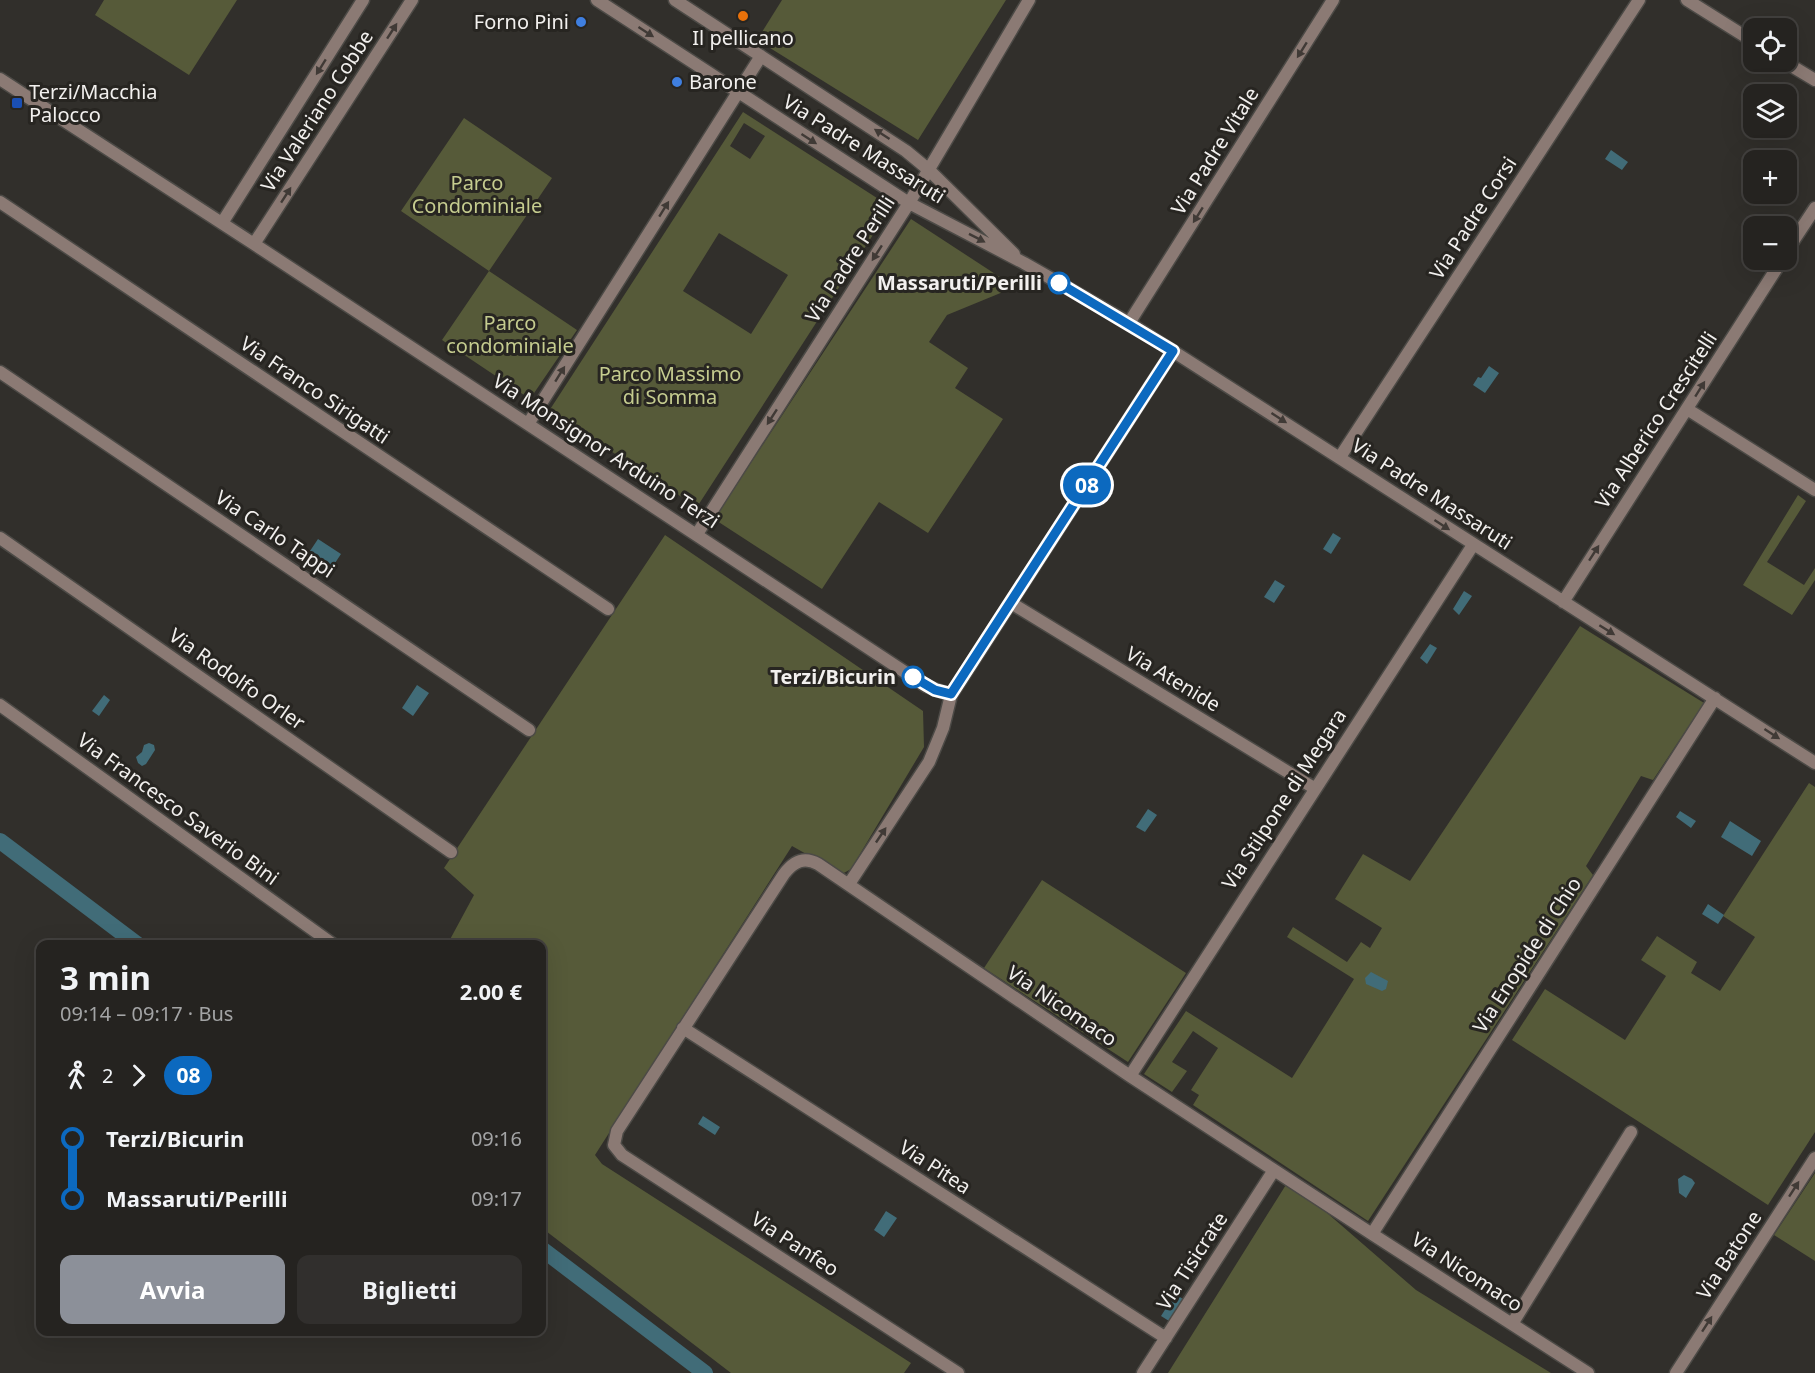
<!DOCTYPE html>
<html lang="it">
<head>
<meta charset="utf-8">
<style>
	:root { --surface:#252320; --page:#312f2d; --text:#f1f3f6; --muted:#a3a4a5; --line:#42403e; --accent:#8c9099 }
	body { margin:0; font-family:"Noto Sans",sans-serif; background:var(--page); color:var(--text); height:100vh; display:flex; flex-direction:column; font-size:22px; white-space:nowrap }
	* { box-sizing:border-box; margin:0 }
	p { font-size:20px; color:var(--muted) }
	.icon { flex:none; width:33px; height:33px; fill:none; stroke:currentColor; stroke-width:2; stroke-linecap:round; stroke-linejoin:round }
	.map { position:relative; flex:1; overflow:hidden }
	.details { position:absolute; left:36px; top:940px; width:510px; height:396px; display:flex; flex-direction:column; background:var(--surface); border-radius:12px; box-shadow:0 6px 24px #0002,0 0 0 2px var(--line) }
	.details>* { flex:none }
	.badge { padding:0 12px; border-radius:20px; font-size:21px; line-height:39px }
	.tools { position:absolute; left:1743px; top:18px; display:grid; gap:12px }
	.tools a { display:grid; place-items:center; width:54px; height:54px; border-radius:12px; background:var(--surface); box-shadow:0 6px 24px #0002,0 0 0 2px var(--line); font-size:30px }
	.map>.badge { position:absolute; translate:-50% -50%; box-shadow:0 0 0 3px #fff }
	.legs { display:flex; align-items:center; gap:9px; height:66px; padding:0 24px; font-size:20px }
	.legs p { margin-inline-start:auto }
	.head { display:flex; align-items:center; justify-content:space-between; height:102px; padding:0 24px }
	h1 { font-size:33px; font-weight:700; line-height:45px }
	.cta { display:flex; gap:12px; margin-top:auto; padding:12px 24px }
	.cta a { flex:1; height:69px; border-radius:12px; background:var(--accent); color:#fff; font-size:24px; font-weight:700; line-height:69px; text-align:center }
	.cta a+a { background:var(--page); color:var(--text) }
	ul { padding:0 24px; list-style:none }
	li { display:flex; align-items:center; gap:21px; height:60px; font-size:22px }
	li i { display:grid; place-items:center; width:9px; height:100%; margin:0 8px; background:currentColor }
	li i::after { content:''; width:15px; height:15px; margin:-8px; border:4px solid; border-radius:50%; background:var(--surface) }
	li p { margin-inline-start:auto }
	li:first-child i { background:linear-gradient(#0000 50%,currentColor 0) }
	li:last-child i { background:linear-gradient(currentColor 50%,#0000 0) }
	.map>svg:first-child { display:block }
	.green { fill:#565a39; fill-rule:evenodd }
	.water { fill:#416c78 }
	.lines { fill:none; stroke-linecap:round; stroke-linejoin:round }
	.canal { stroke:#416c78; stroke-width:16 }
	.minor-casing { stroke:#4c4a46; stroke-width:15 }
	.minor { stroke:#8b7a74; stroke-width:12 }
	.oneway { fill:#403a36 }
	.line-1-casing { stroke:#fff; stroke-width:14 }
	.line-1 { stroke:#0c69bf; stroke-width:9 }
	.food-dot { fill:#e8710a; stroke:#272521; stroke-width:2 }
	.shop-dot { fill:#3f7fe0; stroke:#272521; stroke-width:2 }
	.transit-dot { fill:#1a4fb4; stroke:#272521; stroke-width:2 }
	.stop-1-dot { fill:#fff; stroke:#0c69bf; stroke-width:3 }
	.labels { text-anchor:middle; stroke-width:6; stroke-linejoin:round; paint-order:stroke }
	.poi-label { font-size:20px; fill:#f2f0ee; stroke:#272521; text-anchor:start }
	.street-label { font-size:20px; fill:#f2f0ee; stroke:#272521 }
	.park-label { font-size:20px; fill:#c5cc8f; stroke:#272521 }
	.stop-label { font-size:20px; font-weight:bold; fill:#f2f0ee; stroke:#272521; text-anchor:end }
</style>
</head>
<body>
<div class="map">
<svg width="1815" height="1373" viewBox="0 0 1815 1373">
	<rect width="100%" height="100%" fill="#312f2b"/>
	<path class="green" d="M 104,0 L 237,0 L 189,75 L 95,15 Z
		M 782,0 L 1006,0 L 918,140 L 757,40 Z
		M 743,112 L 891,207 L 697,507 L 549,411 ZM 744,123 L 765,136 L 750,159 L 730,146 ZM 719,233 L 788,275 L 751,334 L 683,291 Z
		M 464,118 L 552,178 L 489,271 L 577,330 L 530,399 L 442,340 L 489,271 L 401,211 Z
		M 911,219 L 1009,283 L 1003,292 L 947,315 L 929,342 L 968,368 L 955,388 L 1003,419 L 928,533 L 879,502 L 822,589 L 714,519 Z
		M 1798,495 L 1806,501 L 1767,562 L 1804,585 L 1815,568 L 1815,580 L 1792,615 L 1743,585 Z
		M 665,535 L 923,711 L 924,747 L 851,869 L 842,874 L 792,846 L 595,1155 L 602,1164 L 911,1363 L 904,1373 L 731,1373 L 542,1228 L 542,945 L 447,945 L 474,895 L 444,868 Z
		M 1580,626 L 1704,703 L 1653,780 L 1641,776 L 1586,866 L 1593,875 L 1368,1221 L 1193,1105 L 1199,1095 L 1191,1090 L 1218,1048 L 1193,1031 L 1172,1062 L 1187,1071 L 1172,1092 L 1144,1074 L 1186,1011 L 1292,1078 L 1354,979 L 1287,937 L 1293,927 L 1347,962 L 1361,942 L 1370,948 L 1382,928 L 1335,899 L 1363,854 L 1410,881 Z
		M 1809,783 L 1815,787 L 1815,1132 L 1768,1205 L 1512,1040 L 1545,989 L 1625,1040 L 1666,976 L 1641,960 L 1657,936 L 1697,962 L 1691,973 L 1720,991 L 1755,937 L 1723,916 Z
		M 1042,880 L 1186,973 L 1128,1062 L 984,968 Z
		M 1815,1173 L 1815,1261 L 1774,1235 Z
		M 1289,1180 L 1416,1290 L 1551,1373 L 1168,1373 Z"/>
	<path class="water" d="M 1611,150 L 1628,162 L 1622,170 L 1605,159 Z
		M 1489,366 L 1499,373 L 1485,393 L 1473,385 L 1478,377 L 1481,378 Z
		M 1333,533 L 1341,538 L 1331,554 L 1323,549 Z
		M 318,539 L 341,554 L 333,566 L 310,551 Z
		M 1275,580 L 1285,586 L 1274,603 L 1264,597 Z
		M 1464,591 L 1472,596 L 1459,615 L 1453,609 Z
		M 1430,644 L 1437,648 L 1427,664 L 1420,658 Z
		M 417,685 L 429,693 L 413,716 L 402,708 Z
		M 104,695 L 110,700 L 99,716 L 92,711 Z
		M 149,743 L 154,745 L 155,750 L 146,764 L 142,766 L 138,763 L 136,757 L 142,752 L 144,745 Z
		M 1148,809 L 1157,815 L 1145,832 L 1136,827 Z
		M 1680,811 L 1696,821 L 1691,828 L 1676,817 Z
		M 1730,821 L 1761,841 L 1752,856 L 1721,837 Z
		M 1708,904 L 1724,915 L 1718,924 L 1702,914 Z
		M 1371,972 L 1388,981 L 1386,989 L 1382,991 L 1366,984 L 1365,978 Z
		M 703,1116 L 720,1127 L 715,1135 L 698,1124 Z
		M 1684,1175 L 1692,1179 L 1695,1183 L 1686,1198 L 1679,1193 L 1678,1179 Z
		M 886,1211 L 897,1218 L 884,1237 L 874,1230 Z
		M 1175,1294 L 1183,1299 L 1169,1321 L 1161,1316 Z"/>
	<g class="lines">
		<path class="canal" d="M 0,841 L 138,945
			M 542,1249 L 705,1373"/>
		<defs>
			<path id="minor" d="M 597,0 L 909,203 L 1024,263 L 1129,323 L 1815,763
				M 675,0 L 906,151 L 929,170 L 1014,254
				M 1687,0 L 1754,42
				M 1785,62 L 1815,80
				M 0,79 L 254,244 L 926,686 L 951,695
				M 0,202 L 608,609
				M 222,223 L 363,0
				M 254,244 L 412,0
				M 1786,252 L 1815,208
				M 1129,323 L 1333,0
				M 0,372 L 529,730
				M 1687,409 L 1815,490
				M 528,424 L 761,56
				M 1340,457 L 1639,0
				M 697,534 L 909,203 L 1029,0
				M 0,538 L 451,852
				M 1563,602 L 1782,260
				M 1011,603 L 1314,788
				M 0,705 L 334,945
				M 849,884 L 929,762 L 943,728 L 951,695 L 1173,351
				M 683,1028 L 1166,1338
				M 1130,1076 L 1473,545
				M 1372,1234 L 1715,698
				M 1512,1324 L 1631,1132
				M 958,1373 L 622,1155 L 614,1145 L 617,1131 L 784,874 C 793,862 804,856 818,864 L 1130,1076 L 1372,1234 L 1588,1373
				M 1143,1373 L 1274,1170
				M 1676,1373 L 1815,1158"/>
		</defs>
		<use href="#minor" class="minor-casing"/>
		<use href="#minor" class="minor"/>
	</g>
	<defs><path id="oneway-solid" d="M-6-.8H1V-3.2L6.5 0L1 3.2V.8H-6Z" transform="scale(1.5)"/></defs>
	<g class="oneway">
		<use href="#oneway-solid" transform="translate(392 31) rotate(-57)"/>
		<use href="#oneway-solid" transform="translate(646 32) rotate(33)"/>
		<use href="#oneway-solid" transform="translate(1302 50) rotate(122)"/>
		<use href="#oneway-solid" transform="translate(321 67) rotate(122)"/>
		<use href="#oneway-solid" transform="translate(882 134) rotate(-147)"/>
		<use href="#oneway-solid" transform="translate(809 139) rotate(33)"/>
		<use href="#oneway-solid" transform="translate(286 195) rotate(-57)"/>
		<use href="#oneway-solid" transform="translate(664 209) rotate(-58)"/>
		<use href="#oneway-solid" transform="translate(1198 215) rotate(122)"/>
		<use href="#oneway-solid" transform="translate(977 238) rotate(27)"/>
		<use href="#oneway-solid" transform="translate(877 253) rotate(123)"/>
		<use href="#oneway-solid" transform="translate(560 374) rotate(-58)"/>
		<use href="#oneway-solid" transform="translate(1700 389) rotate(-58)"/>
		<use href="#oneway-solid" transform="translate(772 417) rotate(123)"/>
		<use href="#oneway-solid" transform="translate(1279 418) rotate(33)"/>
		<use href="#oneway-solid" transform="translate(1442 525) rotate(33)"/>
		<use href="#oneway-solid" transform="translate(1594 553) rotate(-57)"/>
		<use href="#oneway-solid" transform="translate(1607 630) rotate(32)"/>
		<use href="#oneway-solid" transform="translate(1772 734) rotate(33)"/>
		<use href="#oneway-solid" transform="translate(881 835) rotate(-56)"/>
		<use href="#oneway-solid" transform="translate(1794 1189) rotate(-57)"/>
		<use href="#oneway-solid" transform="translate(1707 1324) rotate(-57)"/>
	</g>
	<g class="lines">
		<defs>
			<path id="line-1" d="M 913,677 L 935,690 L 951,694 L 1173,351 L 1059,283"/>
		</defs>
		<use href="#line-1" class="line-1-casing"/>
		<use href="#line-1" class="line-1"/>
	</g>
	<circle class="food-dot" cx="743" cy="16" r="6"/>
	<g class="shop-dot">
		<circle cx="581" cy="22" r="6"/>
		<circle cx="677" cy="82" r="6"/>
	</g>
	<rect class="transit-dot" x="11" y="97" width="12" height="12" rx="3"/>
	<g class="stop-1-dot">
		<circle cx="1059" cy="283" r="10"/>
		<circle cx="913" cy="677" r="10"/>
	</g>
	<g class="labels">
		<g class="poi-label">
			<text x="569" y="29" text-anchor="end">Forno Pini</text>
			<text x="743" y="45" text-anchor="middle">Il pellicano</text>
			<text x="689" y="89">Barone</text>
			<text x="29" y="99">Terzi/Macchia<tspan x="29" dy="23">Palocco</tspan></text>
		</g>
		<g class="street-label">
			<text transform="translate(317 111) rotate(-57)" y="7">Via Valeriano Cobbe</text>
			<text transform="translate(864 149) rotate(32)" y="7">Via Padre Massaruti</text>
			<text transform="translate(1215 151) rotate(-58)" y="7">Via Padre Vitale</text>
			<text transform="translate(1473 218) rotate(-57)" y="7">Via Padre Corsi</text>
			<text transform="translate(850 259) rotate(-57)" y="7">Via Padre Perilli</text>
			<text transform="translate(315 390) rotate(34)" y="7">Via Franco Sirigatti</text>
			<text transform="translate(1656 420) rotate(-57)" y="7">Via Alberico Crescitelli</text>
			<text transform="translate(606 451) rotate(33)" y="7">Via Monsignor Arduino Terzi</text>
			<text transform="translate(1432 494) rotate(33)" y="7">Via Padre Massaruti</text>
			<text transform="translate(275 534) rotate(34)" y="7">Via Carlo Tappi</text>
			<text transform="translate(237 679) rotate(35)" y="7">Via Rodolfo Orler</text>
			<text transform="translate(1173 679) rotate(31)" y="7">Via Atenide</text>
			<text transform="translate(1284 799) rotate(-57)" y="7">Via Stilpone di Megara</text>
			<text transform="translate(178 809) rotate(36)" y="7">Via Francesco Saverio Bini</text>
			<text transform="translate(1527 955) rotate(-57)" y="7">Via Enopide di Chio</text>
			<text transform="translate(1062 1006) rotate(34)" y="7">Via Nicomaco</text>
			<text transform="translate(935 1167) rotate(33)" y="7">Via Pitea</text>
			<text transform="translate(795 1244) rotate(33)" y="7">Via Panfeo</text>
			<text transform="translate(1729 1255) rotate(-57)" y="7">Via Batone</text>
			<text transform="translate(1192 1261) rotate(-57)" y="7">Via Tisicrate</text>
			<text transform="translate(1467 1272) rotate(33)" y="7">Via Nicomaco</text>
		</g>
		<g class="park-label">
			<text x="477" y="190">Parco<tspan x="477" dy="23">Condominiale</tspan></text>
			<text x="510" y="330">Parco<tspan x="510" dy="23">condominiale</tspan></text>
			<text x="670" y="381">Parco Massimo<tspan x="670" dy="23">di Somma</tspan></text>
		</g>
		<g class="stop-label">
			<text x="1042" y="290">Massaruti/Perilli</text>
			<text x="896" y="684">Terzi/Bicurin</text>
		</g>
	</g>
</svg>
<div class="tools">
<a><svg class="icon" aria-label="locate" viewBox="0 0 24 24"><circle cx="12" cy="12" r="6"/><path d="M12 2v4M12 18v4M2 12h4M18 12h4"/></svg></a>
<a><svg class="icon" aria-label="layers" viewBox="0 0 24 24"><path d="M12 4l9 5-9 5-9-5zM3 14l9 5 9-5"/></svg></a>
<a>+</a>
<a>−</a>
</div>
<b class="badge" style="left:1087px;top:485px;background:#0c69bf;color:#fff">08</b>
<section class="details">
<div class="head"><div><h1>3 min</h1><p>09:14 – 09:17 · Bus</p></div><b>2.00 €</b></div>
<div class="legs"><svg class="icon" aria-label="walk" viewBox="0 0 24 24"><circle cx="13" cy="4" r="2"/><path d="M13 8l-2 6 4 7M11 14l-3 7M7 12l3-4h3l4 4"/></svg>2<svg class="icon" aria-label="forward" viewBox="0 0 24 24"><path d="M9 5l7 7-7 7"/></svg><b class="badge" style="background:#0c69bf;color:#fff">08</b></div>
<ul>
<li><i style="color:#0c69bf"></i><b>Terzi/Bicurin</b><p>09:16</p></li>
<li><i style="color:#0c69bf"></i><b>Massaruti/Perilli</b><p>09:17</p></li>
</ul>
<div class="cta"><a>Avvia</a><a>Biglietti</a></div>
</section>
</div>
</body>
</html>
